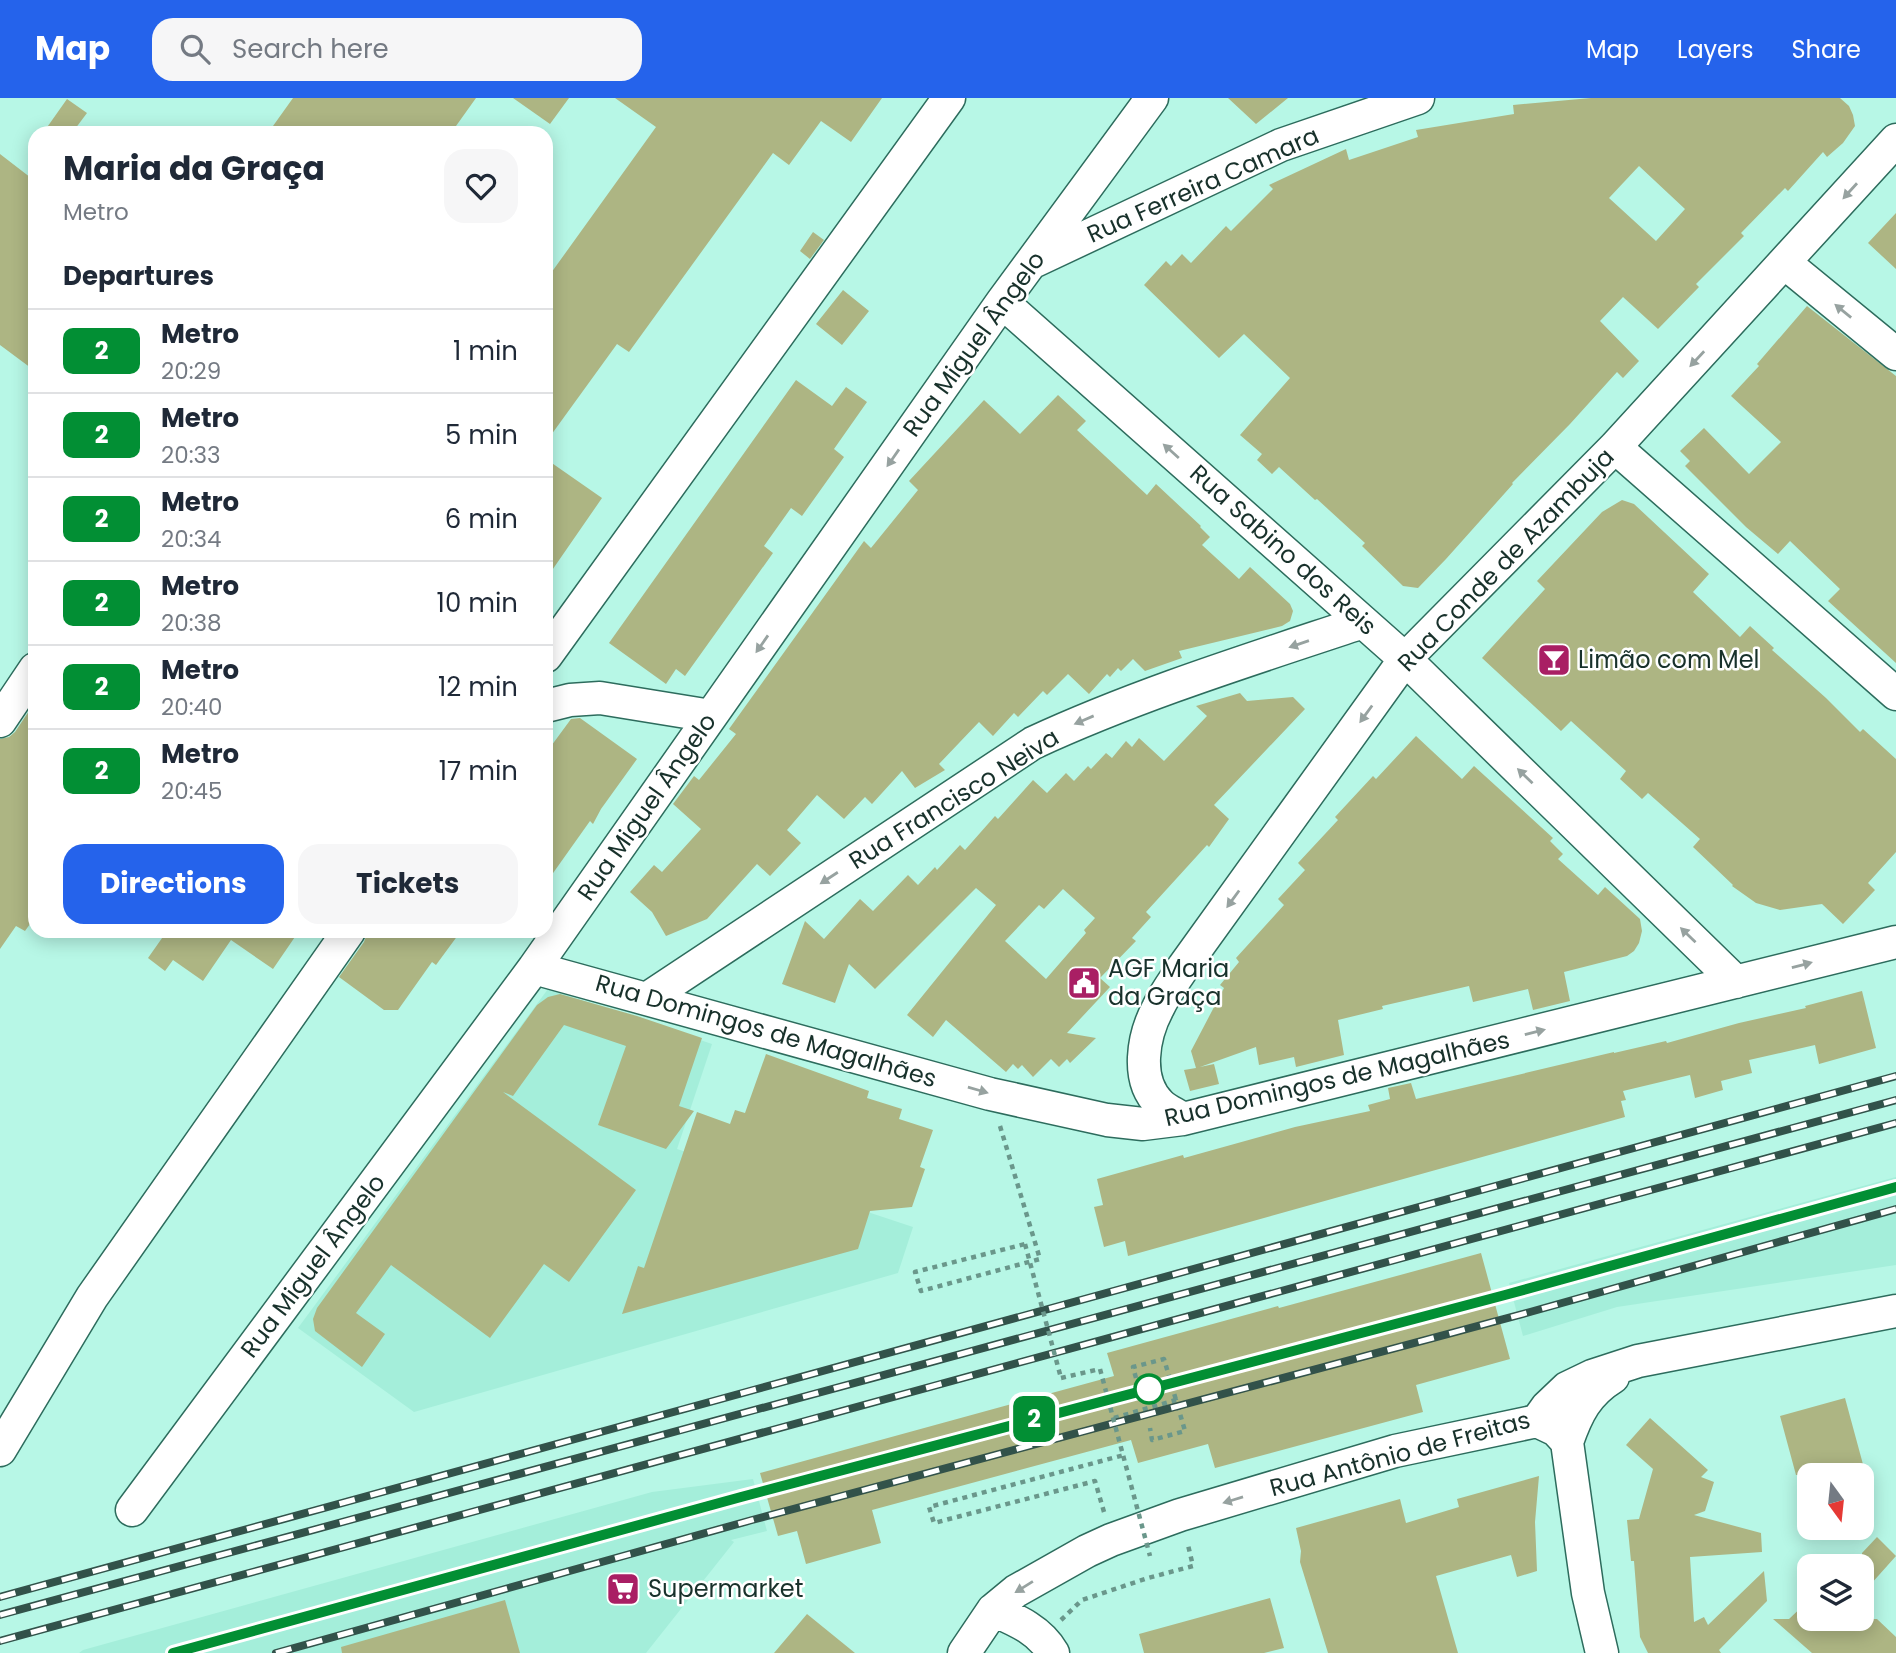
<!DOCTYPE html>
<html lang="en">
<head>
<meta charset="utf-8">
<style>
	:root { --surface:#fff; --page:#f6f6f7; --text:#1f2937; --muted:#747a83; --line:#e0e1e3; --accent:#2563eb }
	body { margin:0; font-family:Poppins,sans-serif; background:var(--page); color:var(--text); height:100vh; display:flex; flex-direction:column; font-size:26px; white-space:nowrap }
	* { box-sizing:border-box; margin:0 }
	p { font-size:23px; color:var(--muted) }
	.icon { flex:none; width:38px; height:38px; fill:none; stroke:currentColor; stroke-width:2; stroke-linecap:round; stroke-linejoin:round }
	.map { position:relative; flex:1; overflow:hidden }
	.details { position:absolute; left:28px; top:28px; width:525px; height:812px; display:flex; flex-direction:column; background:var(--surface); border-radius:21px; box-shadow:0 4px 18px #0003 }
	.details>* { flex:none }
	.badge { padding:0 14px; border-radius:10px; font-size:24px; line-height:46px }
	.needle { width:46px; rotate:165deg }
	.buttons { position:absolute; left:1797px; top:1365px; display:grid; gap:14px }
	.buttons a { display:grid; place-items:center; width:77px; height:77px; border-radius:14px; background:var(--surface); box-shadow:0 4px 18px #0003; font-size:35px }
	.map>.badge { position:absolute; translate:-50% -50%; box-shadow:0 0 0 4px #fff }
	h2 { padding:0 35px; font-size:26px; line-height:63px }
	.round { display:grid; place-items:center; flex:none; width:74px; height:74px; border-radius:21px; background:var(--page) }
	.overview { display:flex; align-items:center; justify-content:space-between; height:119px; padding:0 35px }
	h1 { font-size:33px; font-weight:700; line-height:52px }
	.primary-button { display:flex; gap:14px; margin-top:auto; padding:14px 35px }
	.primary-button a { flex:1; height:80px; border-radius:21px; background:var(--accent); color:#fff; font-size:28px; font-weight:700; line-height:80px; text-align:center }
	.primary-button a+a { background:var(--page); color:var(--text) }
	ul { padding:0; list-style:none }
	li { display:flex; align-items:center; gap:21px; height:84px; padding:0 35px; border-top:2px solid var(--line) }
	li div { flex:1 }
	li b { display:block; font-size:26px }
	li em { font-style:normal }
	li .badge { min-width:77px; font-weight:700; text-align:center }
	header { display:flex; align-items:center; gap:42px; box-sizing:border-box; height:98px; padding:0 35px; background:var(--accent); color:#fff }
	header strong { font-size:33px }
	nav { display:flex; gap:38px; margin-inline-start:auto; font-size:24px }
	.search { width:490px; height:63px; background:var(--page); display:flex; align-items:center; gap:18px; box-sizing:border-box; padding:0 24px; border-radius:21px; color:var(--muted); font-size:26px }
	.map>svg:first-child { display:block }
	.built { fill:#a4eeda }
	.building { fill:#adb583; fill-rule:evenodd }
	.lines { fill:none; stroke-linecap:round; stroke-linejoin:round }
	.minor-casing { stroke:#2d6c5d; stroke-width:35 }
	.path { stroke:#6a978b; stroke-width:4.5; stroke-dasharray:5 5; stroke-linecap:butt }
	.minor { stroke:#fff; stroke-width:32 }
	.rail-casing { stroke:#32524a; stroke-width:8 }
	.rail { stroke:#fff; stroke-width:5; stroke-dasharray:16; stroke-linecap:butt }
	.path-bridge { stroke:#6a978b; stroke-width:4.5; stroke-dasharray:5 5; stroke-linecap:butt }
	.oneway { fill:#97a2a0 }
	.line-casing { stroke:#fff; stroke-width:16 }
	.line { stroke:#028f34; stroke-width:10 }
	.stop-dot { fill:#fff; stroke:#028f34; stroke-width:3.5 }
	.labels { text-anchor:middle; stroke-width:5; stroke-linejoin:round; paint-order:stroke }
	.street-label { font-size:24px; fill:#18312b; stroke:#fff }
	.poi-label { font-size:24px; fill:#18312b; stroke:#fff; text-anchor:start }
</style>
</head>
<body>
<header>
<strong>Map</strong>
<div class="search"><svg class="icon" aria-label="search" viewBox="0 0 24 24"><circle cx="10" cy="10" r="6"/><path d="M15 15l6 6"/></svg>Search here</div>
<nav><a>Map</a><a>Layers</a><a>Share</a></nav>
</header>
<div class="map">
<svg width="1896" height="1555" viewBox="0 0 1896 1555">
	<rect width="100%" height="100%" fill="#b7f7e6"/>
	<path class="built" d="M 548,891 L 712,946 L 677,1051 L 913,1129 L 898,1175 L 414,1314 L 298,1230 Z
		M 1896,1079 L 1896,1167 L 1617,1209 L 1523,1238 L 1509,1185 Z
		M 753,1381 L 767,1433 L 731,1442 L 734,1444 L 646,1555 L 79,1555 L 83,1552 L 652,1394 Z"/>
	<path class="building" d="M 293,0 L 476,0 L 451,35 L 268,35 Z
		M 513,0 L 569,0 L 550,26 Z
		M 615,0 L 882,0 L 851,44 L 821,23 L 789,67 L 773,55 L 629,254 L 617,246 L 546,344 L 546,182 L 656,29 Z
		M 1228,0 L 1288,0 L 1256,26 Z
		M 1591,0 L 1840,0 L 1849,8 L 1853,17 L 1855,28 L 1843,45 L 1827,59 L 1823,54 L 1788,93 L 1785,90 L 1741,135 L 1744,138 L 1696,186 L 1699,189 L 1658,231 L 1623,199 L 1600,223 L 1639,263 L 1623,280 L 1617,274 L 1570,326 L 1512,385 L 1513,386 L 1446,461 L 1418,490 L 1403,488 L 1362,448 L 1365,445 L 1317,401 L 1315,402 L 1279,369 L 1272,376 L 1257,362 L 1262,356 L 1240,337 L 1290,280 L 1244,236 L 1219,260 L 1144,187 L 1166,163 L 1171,168 L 1182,156 L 1191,165 L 1226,128 L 1231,133 L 1273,91 L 1269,87 L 1346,51 L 1349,62 L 1418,39 L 1416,32 L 1514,16 L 1513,7 ZM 1639,68 L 1685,111 L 1656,143 L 1609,100 Z
		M 67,1 L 87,15 L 72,35 L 43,35 Z
		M 0,56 L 35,83 L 35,273 L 0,247 Z
		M 1896,115 L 1896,171 L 1868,145 Z
		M 813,134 L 824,142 L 810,161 L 800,153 Z
		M 843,192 L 869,213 L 842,247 L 816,226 Z
		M 1807,208 L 1896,278 L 1896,565 L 1828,503 L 1840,491 L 1790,443 L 1778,456 L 1746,429 L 1685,368 L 1690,363 L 1680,353 L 1704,330 L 1749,376 L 1781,344 L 1731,298 L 1759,268 L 1757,266 Z
		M 796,282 L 832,308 L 846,289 L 867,304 L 834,351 L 844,359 L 802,418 L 791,410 L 764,448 L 773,455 L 685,578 L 676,571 L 666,586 L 609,545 Z
		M 1058,297 L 1086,323 L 1077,332 L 1147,397 L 1156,386 L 1201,428 L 1200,429 L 1210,439 L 1202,447 L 1239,481 L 1250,469 L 1290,506 L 1293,513 L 1290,523 L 1282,528 L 1179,553 L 1182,560 L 1145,573 L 1133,561 L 1121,573 L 1118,570 L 1110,579 L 1107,576 L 1089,596 L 1068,576 L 1047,597 L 1043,593 L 1018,619 L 1014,615 L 993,638 L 979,624 L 939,666 L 945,672 L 915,690 L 902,673 L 872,706 L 865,699 L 844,721 L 817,697 L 787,732 L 801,745 L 770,778 L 757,766 L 707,821 L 666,838 L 652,814 L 630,794 L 654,767 L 662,774 L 701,731 L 673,706 L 694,678 L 699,682 L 736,636 L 729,631 L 864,443 L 871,450 L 918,392 L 909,383 L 984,302 L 1020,336 Z
		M 546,361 L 602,400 L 546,481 Z
		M 1622,402 L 1634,406 L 1709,476 L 1693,494 L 1740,539 L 1750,528 L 1774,550 L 1772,552 L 1826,600 L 1860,634 L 1863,631 L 1896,661 L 1896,754 L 1868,785 L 1875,792 L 1843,826 L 1822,806 L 1780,812 L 1756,805 L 1732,788 L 1733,787 L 1693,749 L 1700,741 L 1648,695 L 1642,701 L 1620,681 L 1626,673 L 1571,623 L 1561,633 L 1482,560 L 1545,491 L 1537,483 L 1602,414 Z
		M 1240,595 L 1247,603 L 1293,599 L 1305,611 L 1214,707 L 1229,721 L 1209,749 L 1207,747 L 1146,814 L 1151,819 L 1132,840 L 1136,843 L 1100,880 L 1110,889 L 1067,935 L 1096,940 L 1070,965 L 1067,961 L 1059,969 L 1051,961 L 1033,979 L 1022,967 L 1018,971 L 1013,966 L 1006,974 L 946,922 L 933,939 L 907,917 L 996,807 L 976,790 L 875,891 L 849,866 L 835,905 L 782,886 L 805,823 L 824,841 L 860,801 L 873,813 L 908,777 L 918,787 L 935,769 L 937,772 L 960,747 L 965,752 L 995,718 L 998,721 L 1033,682 L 1047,695 L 1066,675 L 1074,683 L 1088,668 L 1091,671 L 1106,655 L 1112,660 L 1126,643 L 1132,649 L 1139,640 L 1164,663 L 1207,618 L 1196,608 ZM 1063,791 L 1095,820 L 1084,832 L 1086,835 L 1046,881 L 1005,843 L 1039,807 L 1044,811 Z
		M 35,604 L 35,819 L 25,833 L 16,828 L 0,851 L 0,641 L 9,639 L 15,634 Z
		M 580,620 L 637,661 L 601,711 L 593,726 L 590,723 L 546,785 L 546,655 L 571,621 Z
		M 1416,638 L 1462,681 L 1474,668 L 1518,708 L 1553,740 L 1550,743 L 1563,756 L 1558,761 L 1598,797 L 1605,789 L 1640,821 L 1642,833 L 1639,845 L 1634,853 L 1627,858 L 1564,874 L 1570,903 L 1533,912 L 1528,891 L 1473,904 L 1469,888 L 1382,908 L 1383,911 L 1338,922 L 1344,957 L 1296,969 L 1294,959 L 1259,967 L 1256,949 L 1200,969 L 1214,966 L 1219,986 L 1190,993 L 1184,972 L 1196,970 L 1191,953 L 1224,890 L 1220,887 L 1239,864 L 1236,860 L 1284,807 L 1278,801 L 1305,772 L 1298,765 L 1338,722 L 1335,719 L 1373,678 L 1376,681 Z
		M 167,833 L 299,833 L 273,871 L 231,842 L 203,883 L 173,862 L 165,873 L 148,860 Z
		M 368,833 L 461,833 L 436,867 L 432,864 L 398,912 L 384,912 L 339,879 L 364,844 Z
		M 1862,893 L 1876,950 L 1819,966 L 1815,947 L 1749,962 L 1752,975 L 1721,983 L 1723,992 L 1695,1000 L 1690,977 L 1623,993 L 1626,1002 L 1621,1003 L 1625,1019 L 1128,1158 L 1125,1143 L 1104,1149 L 1094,1109 L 1103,1107 L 1097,1081 L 1183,1057 L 1184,1060 L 1295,1029 L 1370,1013 L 1368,1007 L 1390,1001 L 1388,990 L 1411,985 L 1416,1001 L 1614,954 L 1614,955 L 1666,943 L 1667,945 L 1739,925 L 1806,910 L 1805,908 Z
		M 560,896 L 637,918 L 702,940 L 679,1008 L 694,1013 L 666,1051 L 598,1027 L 626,948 L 564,927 L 513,998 L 503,994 L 636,1092 L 569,1184 L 544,1166 L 490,1240 L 391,1167 L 356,1215 L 385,1236 L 362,1269 L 315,1233 L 313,1221 L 317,1210 L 537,907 L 548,899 Z
		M 766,956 L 869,993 L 867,1000 L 902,1011 L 899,1021 L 933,1032 L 920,1069 L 925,1071 L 912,1109 L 870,1113 L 858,1151 L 622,1216 L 638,1168 L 644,1170 L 697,1014 L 730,1026 L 735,1012 L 745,1015 Z
		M 1481,1155 L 1510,1261 L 1416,1287 L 1423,1314 L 1215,1370 L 1208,1346 L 1138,1365 L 1131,1342 L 872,1412 L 881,1445 L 806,1466 L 797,1433 L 778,1438 L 760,1375 L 1114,1278 L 1107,1255 L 1278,1208 L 1279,1210 Z
		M 1845,1300 L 1864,1370 L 1837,1377 L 1796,1377 L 1780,1318 Z
		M 1650,1320 L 1708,1372 L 1701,1379 L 1714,1384 L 1705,1413 L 1694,1417 L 1761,1435 L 1762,1454 L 1690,1459 L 1694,1524 L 1704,1519 L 1708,1527 L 1764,1473 L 1767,1503 L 1719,1552 L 1721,1555 L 1648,1555 L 1640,1539 L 1634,1463 L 1631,1463 L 1627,1422 L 1639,1421 L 1653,1371 L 1626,1347 Z
		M 1539,1378 L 1535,1424 L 1537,1473 L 1517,1479 L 1511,1457 L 1436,1478 L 1458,1555 L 1328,1555 L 1300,1464 L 1301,1453 L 1296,1430 L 1400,1401 L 1406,1425 L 1459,1409 L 1457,1401 Z
		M 1877,1439 L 1896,1458 L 1862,1496 L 1862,1455 Z
		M 1270,1500 L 1284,1550 L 1264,1555 L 1144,1555 L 1139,1536 Z
		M 1810,1501 L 1810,1521 L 1877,1521 L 1896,1539 L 1896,1555 L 1812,1555 L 1773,1521 L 1789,1521 Z
		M 505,1502 L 520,1555 L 342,1555 L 341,1549 Z
		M 807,1516 L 855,1555 L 774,1555 Z"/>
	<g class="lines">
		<defs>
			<path id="minor" d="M 1035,163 L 1281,47 L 1418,0
				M 1785,165 L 1896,256
				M 1002,204 L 1405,561 L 1736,884
				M 1615,349 L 1896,596
				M 546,558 L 949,0
				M 546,608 L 570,602 L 600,600 L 711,618
				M 0,623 L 35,571
				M 534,870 L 990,996 L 1107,1022 L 1143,1026 L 1183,1021 L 1896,844
				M 648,900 L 1033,645 C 1139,596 1252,561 1363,524
				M 1183,1021 C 1176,1016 1166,1012 1160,1006 C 1135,982 1143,938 1158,910 C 1165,895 1175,882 1184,868 L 1405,561 L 1615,349 L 1896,42
				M 1537,1323 L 1556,1332 L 1567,1344 L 1588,1495 L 1602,1555
				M 1567,1344 C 1577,1315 1587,1295 1613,1279
				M 0,1352 L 92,1199 L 349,833
				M 132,1412 L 534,870 L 1002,204 L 1152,0
				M 993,1512 C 1016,1522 1040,1532 1053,1555
				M 964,1555 L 993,1512 L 1016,1493 L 1087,1453 L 1111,1442 L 1180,1417 L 1395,1353 L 1537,1323 L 1547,1309 L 1567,1290 L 1592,1278 L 1638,1263 L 1896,1213"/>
		</defs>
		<use href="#minor" class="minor-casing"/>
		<path class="path" d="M 1000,1028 L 1040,1161 L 921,1193 L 915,1174 L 1025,1146
			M 1061,1280 L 1100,1271
			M 1136,1280 L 1133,1269 L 1164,1261 L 1176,1302
			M 1114,1320 L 1176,1302 L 1185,1333 L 1152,1342 L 1150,1330
			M 1104,1414 L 1095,1383 L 934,1425 L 929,1409 L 1124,1357
			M 1061,1522 L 1082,1502 L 1148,1480 L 1193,1468 L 1188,1447 L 1185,1448"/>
		<use href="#minor" class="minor"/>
		<defs>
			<path id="rail" d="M 0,1499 L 1896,978
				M 0,1517 L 1896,1002
				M 0,1543 L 1896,1025
				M 173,1555 L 741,1399 L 1505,1197 L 1896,1089
				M 276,1555 L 752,1422 L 1530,1214 L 1896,1111"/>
		</defs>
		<use href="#rail" class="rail-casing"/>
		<use href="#rail" class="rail"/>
		<path class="path-bridge" d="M 1025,1146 L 1061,1280
			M 1100,1271 L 1150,1458"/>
	</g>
	<defs><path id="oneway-solid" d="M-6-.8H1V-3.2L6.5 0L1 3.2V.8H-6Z" transform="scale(1.75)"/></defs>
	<g class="oneway">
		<use href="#oneway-solid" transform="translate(1850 93) rotate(132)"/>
		<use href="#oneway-solid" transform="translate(1843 213) rotate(-141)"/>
		<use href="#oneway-solid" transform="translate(1697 261) rotate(133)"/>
		<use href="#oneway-solid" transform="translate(1171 353) rotate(-138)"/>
		<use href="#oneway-solid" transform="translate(893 360) rotate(125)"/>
		<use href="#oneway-solid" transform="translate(762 546) rotate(125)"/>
		<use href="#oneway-solid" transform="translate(1299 546) rotate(161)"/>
		<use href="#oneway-solid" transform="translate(1366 616) rotate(126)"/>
		<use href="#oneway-solid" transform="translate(1084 622) rotate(157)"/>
		<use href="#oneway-solid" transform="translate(1525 678) rotate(-136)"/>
		<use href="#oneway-solid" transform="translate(829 780) rotate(147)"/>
		<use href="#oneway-solid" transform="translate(1233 801) rotate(126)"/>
		<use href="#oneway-solid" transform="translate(1688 837) rotate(-136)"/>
		<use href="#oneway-solid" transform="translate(1802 867) rotate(-15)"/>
		<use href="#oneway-solid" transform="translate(1535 934) rotate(-14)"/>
		<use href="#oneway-solid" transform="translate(978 992) rotate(16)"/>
		<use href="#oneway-solid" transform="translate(1233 1402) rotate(163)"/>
		<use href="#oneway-solid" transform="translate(1024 1489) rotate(148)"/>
	</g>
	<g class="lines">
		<defs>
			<path id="line" d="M 173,1555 L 741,1399 L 1505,1197 L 1896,1089"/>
		</defs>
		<use href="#line" class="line-casing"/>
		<use href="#line" class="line"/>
	</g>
	<defs>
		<symbol id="bar-square" viewBox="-11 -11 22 22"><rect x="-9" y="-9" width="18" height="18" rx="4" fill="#a91f64" stroke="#fff"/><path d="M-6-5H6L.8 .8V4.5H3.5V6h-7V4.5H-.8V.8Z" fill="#fff"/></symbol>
		<symbol id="civic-square" viewBox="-11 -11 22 22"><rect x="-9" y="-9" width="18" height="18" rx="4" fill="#a91f64" stroke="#fff"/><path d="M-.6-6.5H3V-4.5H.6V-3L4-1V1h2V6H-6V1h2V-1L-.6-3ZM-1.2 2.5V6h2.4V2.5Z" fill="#fff"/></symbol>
		<symbol id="supermarket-square" viewBox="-11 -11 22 22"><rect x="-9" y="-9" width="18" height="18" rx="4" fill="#a91f64" stroke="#fff"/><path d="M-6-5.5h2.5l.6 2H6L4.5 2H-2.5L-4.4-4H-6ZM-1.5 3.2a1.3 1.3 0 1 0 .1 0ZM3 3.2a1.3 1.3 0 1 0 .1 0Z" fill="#fff"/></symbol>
	</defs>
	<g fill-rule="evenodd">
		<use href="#bar-square" x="1535" y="543" width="38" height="38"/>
		<use href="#civic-square" x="1065" y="866" width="38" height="38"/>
		<use href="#supermarket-square" x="604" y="1472" width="38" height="38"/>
	</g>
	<circle class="stop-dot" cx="1149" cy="1291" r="14"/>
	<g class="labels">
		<g class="street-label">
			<text transform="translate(1203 87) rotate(-24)" y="8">Rua Ferreira Camara</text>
			<text transform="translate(974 246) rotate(-54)" y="8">Rua Miguel Ângelo</text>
			<text transform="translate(1283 452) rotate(42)" y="8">Rua Sabino dos Reis</text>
			<text transform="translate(1506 462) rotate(-46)" y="8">Rua Conde de Azambuja</text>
			<text transform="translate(954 701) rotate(-32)" y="8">Rua Francisco Neiva</text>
			<text transform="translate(647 709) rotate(-55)" y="8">Rua Miguel Ângelo</text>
			<text transform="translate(766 933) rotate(16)" y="8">Rua Domingos de Magalhães</text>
			<text transform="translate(1337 981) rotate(-13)" y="8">Rua Domingos de Magalhães</text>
			<text transform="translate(313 1168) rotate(-53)" y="8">Rua Miguel Ângelo</text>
			<text transform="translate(1400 1356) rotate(-15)" y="8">Rua Antônio de Freitas</text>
		</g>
		<g class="poi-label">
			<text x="1578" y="570">Limão com Mel</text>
			<text x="1108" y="879">AGF Maria<tspan x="1108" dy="28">da Graça</tspan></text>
			<text x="648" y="1499">Supermarket</text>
		</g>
	</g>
</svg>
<div class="buttons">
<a><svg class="needle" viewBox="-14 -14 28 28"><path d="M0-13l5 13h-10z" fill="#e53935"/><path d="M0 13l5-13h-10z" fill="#747a83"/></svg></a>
<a><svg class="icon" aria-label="layers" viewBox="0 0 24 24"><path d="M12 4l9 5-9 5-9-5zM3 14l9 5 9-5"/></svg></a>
</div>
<b class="badge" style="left:1034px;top:1321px;background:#028f34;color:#fff">2</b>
<section class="details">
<div class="overview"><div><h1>Maria da Graça</h1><p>Metro</p></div><a class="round"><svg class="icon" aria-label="heart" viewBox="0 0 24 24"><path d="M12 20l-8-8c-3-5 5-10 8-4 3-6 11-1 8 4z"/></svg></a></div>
<h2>Departures</h2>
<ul>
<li><span class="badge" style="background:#028f34;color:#fff">2</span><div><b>Metro</b><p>20:29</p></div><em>1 min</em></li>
<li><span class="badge" style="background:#028f34;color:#fff">2</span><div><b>Metro</b><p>20:33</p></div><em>5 min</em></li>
<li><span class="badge" style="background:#028f34;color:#fff">2</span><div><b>Metro</b><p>20:34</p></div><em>6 min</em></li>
<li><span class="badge" style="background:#028f34;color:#fff">2</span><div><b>Metro</b><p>20:38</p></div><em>10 min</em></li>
<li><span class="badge" style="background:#028f34;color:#fff">2</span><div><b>Metro</b><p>20:40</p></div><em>12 min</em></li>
<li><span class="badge" style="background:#028f34;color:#fff">2</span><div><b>Metro</b><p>20:45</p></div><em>17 min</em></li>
</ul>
<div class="primary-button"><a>Directions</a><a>Tickets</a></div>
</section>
</div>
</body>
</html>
